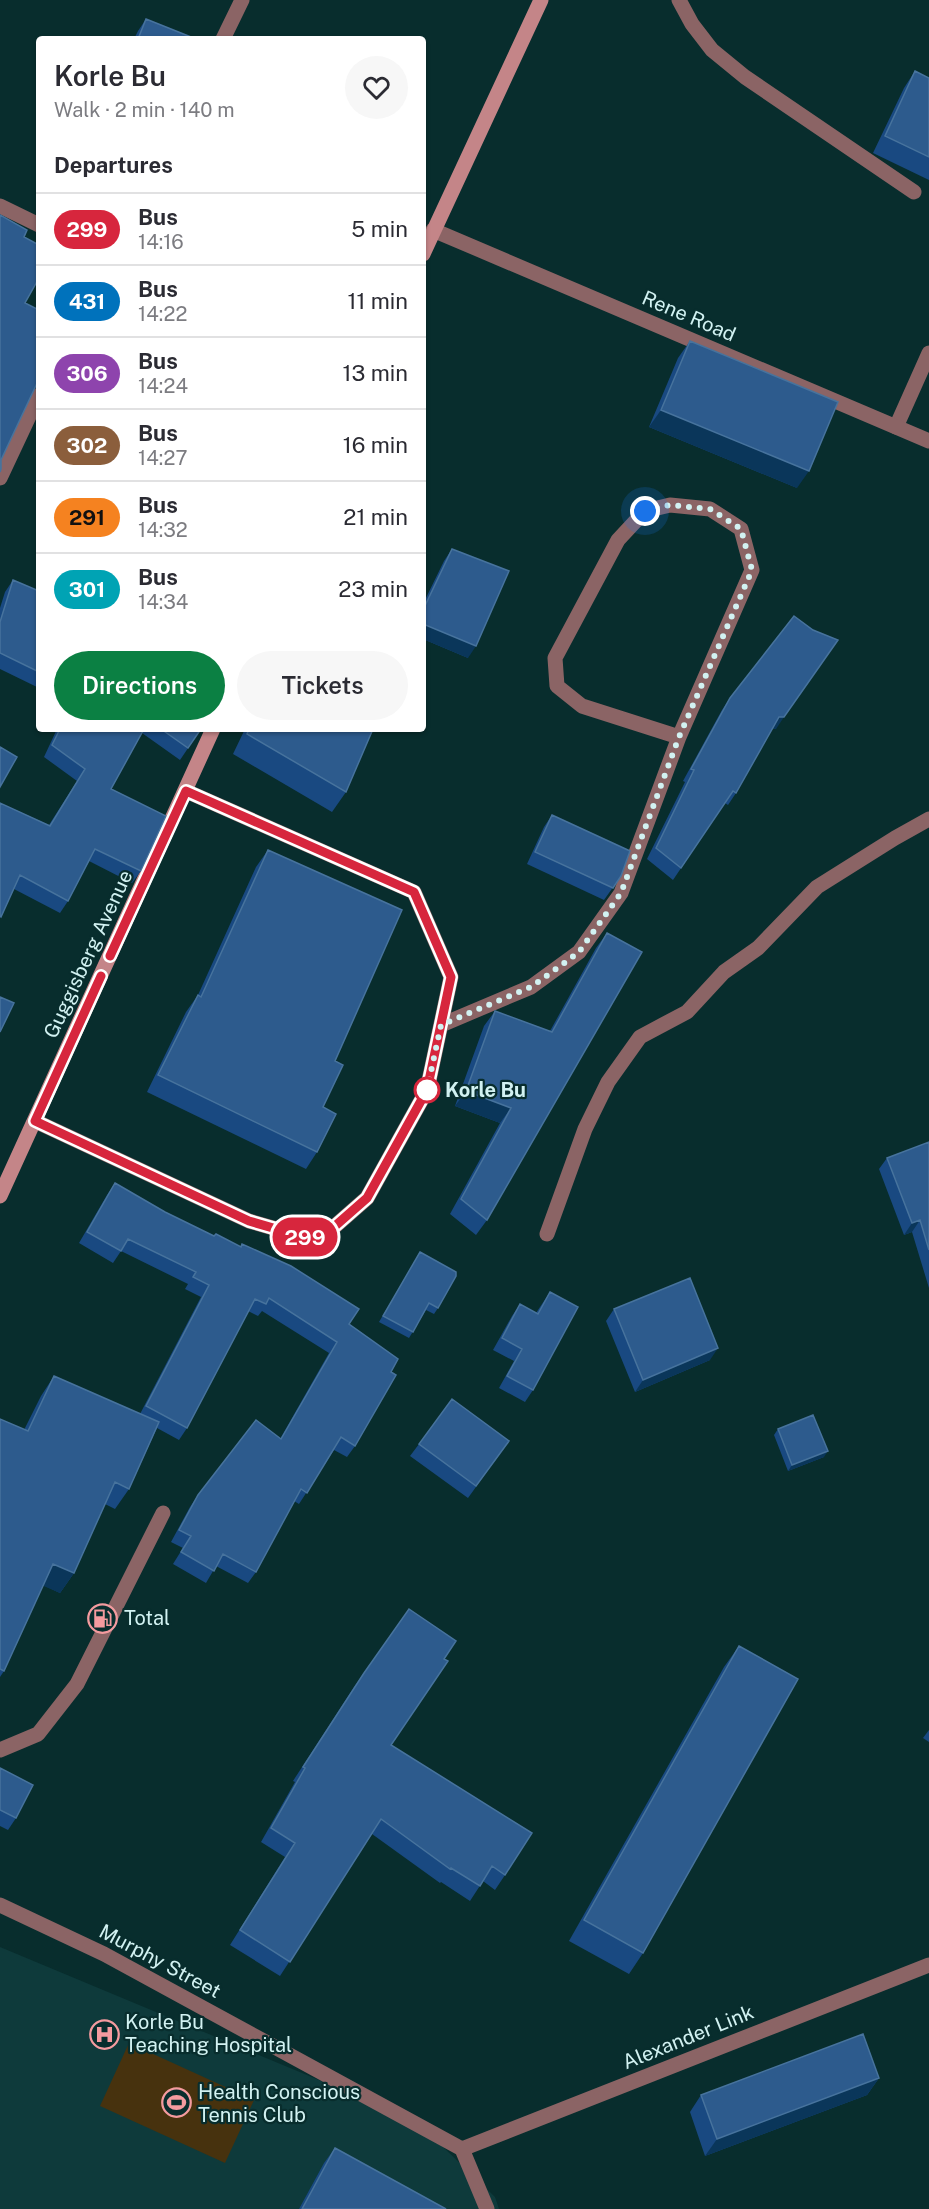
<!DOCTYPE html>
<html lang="en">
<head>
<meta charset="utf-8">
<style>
	:root { --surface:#fff; --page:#f7f7f7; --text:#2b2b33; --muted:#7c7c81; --line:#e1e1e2; --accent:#0b8043 }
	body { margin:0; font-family:"Public Sans",sans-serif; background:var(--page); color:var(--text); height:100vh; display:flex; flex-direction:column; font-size:22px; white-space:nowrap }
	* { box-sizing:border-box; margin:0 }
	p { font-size:20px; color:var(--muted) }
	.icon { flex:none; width:33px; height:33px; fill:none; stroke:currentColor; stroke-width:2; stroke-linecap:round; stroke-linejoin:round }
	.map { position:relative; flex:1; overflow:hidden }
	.side { position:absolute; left:36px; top:36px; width:390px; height:696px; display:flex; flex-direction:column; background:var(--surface); border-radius:6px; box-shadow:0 2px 4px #0004 }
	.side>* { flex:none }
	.badge { padding:0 12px; border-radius:20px; font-size:21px; line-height:39px }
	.you { position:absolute; width:30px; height:30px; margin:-15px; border:4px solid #fff; border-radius:50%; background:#1a73e8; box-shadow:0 0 0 9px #1a73e833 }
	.map>.badge { position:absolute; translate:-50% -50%; box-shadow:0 0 0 3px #fff }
	h2 { padding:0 18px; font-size:22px; line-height:54px }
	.round { display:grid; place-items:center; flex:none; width:63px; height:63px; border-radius:32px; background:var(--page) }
	.summary { display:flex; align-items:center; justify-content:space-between; height:102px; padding:0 18px }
	h1 { font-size:28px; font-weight:600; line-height:45px }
	.primary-button { display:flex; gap:12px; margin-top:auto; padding:12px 18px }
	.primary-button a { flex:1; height:69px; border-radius:36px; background:var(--accent); color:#fff; font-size:24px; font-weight:600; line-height:69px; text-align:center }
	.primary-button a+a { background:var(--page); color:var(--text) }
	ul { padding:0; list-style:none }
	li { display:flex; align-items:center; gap:18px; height:72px; padding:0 18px; border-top:2px solid var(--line) }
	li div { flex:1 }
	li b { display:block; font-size:22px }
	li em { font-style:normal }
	li .badge { min-width:66px; font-weight:700; text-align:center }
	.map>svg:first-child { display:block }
	.built { fill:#0e3a3b }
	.green { fill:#47320e }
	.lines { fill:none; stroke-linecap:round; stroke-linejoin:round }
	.service { stroke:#8b6465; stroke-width:15 }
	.minor { stroke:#8b6465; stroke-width:15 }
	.secondary { stroke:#c48588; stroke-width:15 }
	.wall { fill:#194981 }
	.shaded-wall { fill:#0a365a }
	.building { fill:#2d5b8d; stroke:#47739d; stroke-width:1.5 }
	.line-casing { stroke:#fff; stroke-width:14 }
	.line { stroke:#d7263d; stroke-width:9 }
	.walk { stroke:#d2f2f2; stroke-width:6; stroke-dasharray:0 10.8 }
	.stop-dot { fill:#fff; stroke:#d7263d; stroke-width:3 }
	.labels { text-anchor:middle; stroke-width:4.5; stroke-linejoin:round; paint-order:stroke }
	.street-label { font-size:20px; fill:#d2f2f2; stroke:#082d2d }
	.stop-label { font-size:20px; font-weight:bold; fill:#d2f2f2; stroke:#082d2d; text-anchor:start }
	.poi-label { font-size:20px; fill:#d2f2f2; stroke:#082d2d; text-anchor:start }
</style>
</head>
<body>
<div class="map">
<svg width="929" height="2209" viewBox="0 0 929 2209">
	<rect width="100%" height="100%" fill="#082d2d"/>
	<path class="built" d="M 0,1947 L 415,2120 L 495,2197 L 499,2209 L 0,2209 Z"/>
	<path class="green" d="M 129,2043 L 254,2100 L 225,2163 L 100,2106 Z"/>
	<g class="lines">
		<path class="service" d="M 679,0 L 692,24 L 712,50 L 745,77 L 914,192
			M 223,39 L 242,0
			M 896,427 L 929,353
			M 441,1025 L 531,987 L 579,952 L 621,893 L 679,737 L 752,570 L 741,529 L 710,509 L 670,505 L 645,511 L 618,540 L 555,658 L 557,686 L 582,706 L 679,737
			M 35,1121 L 249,1221 L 318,1241 L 367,1198 L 427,1090 L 451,977 L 414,892 L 186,791
			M 547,1234 L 585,1129 L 608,1082 L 640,1037 L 687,1012 L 724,972 L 758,948 L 817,887 L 895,838 L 929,819
			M 0,1750 L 38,1734 L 77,1684 L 163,1513"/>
		<path class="minor" d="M 0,206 L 39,225
			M 433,230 L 929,441
			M 0,478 L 39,395
			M 0,1905 L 104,1954 L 462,2149 L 487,2209
			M 462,2149 L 929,1965"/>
		<path class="secondary" d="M 423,254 L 541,0
			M 0,1196 L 213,729"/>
	</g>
	<path class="wall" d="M 146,19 L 196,39 L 134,39 L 138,31 Z
		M 915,71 L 929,78 L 929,180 L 873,153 L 904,88 Z
		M 690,341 L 797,488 L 649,427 L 678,358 Z
		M 452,549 L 468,658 L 423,639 L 423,604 L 444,561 Z
		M 13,580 L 39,591 L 39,688 L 0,669 L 0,608 L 5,592 Z
		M 730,698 L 776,729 L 772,729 L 736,793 L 728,805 L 725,803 L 673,880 L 647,859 L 685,782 L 683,781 L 722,710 Z
		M 57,729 L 201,729 L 180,760 L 142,733 L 111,789 L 141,871 L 132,883 L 89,861 L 68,901 L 60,913 L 14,889 L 0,918 L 0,803 L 49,825 L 77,781 L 44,757 Z
		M 245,729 L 373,729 L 346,792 L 332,812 L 233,754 Z
		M 552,815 L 621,876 L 604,900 L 527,864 L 544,827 Z
		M 268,850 L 335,1061 L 323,1107 L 317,1152 L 306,1169 L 147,1092 L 186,1012 L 198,995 L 256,867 Z
		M 607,933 L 487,1220 L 476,1235 L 450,1214 L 500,1123 L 455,1106 L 484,1026 L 495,1011 L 550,1031 L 596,948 Z
		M 929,1142 L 929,1288 L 912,1232 L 904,1235 L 879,1169 L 887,1158 Z
		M 115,1183 L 349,1324 L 391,1372 L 355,1446 L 347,1457 L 334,1450 L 299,1504 L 294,1501 L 256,1572 L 248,1583 L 216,1566 L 206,1583 L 173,1564 L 183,1548 L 171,1542 L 190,1507 L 198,1495 L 280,1439 L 329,1353 L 262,1311 L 258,1316 L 248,1311 L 187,1428 L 179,1440 L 157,1428 L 129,1489 L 115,1509 L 105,1504 L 74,1573 L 60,1593 L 43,1585 L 4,1671 L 0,1677 L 0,1419 L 24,1430 L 41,1396 L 54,1376 L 140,1414 L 201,1297 L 185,1289 L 188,1284 L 121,1251 L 113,1263 L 79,1243 L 107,1195 Z
		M 420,1252 L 438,1308 L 434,1314 L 426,1310 L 409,1338 L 379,1322 Z
		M 550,1292 L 533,1390 L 525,1402 L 499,1388 L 514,1361 L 493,1350 L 512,1316 L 520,1304 L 536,1313 Z
		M 614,1309 L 710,1360 L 635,1392 L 606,1321 Z
		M 778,1429 L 824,1457 L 788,1471 L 774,1435 Z
		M 509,1441 L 468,1498 L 410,1456 L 419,1444 Z
		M 409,1609 L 444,1659 L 391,1745 L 505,1875 L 495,1890 L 483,1881 L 470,1901 L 441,1882 L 440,1883 L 372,1834 L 280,1976 L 230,1945 L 285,1857 L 261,1842 L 295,1782 L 293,1781 L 354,1687 Z
		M 739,1646 L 643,1953 L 629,1974 L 569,1941 L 724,1667 Z
		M 929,1730 L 929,1742 L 923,1738 Z
		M 0,1768 L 16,1818 L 8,1830 L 0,1826 Z
		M 879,2078 L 867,2095 L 705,2156 L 690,2112 L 701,2095 Z
		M 335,2148 L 446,2209 L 299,2209 L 324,2163 Z"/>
	<path class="shaded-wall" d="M 661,410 L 809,471 L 797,488 L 649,427 Z
		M 423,624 L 476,646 L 468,658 L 423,639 Z
		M 779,717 L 784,717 L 776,729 L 770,729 Z
		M 466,1091 L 511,1108 L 500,1123 L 455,1106 Z
		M 920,1220 L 912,1232 L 904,1235 L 912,1223 Z
		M 718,1348 L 710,1360 L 635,1392 L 643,1380 Z
		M 828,1451 L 824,1457 L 788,1471 L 792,1465 Z
		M 53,1564 L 74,1573 L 60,1593 L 39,1584 Z
		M 879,2078 L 867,2095 L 705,2156 L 717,2139 Z"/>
	<path class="building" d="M 146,19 L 196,39 L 138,39 Z
		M 915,71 L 929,78 L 929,157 L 885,136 Z
		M 0,215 L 27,230 L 24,237 L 39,245 L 39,278 L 25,303 L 39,310 L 39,379 L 1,460 L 1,469 L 0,472 Z
		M 690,341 L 838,402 L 809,471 L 661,410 Z
		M 452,549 L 509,571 L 476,646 L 423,624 L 423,610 Z
		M 13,580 L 39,591 L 39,672 L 0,653 L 0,622 Z
		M 794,616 L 813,630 L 838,640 L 784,717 L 779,717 L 736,793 L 733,791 L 681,868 L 656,848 L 694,770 L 691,769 L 730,698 Z
		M 60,729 L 144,729 L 111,789 L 166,816 L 141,871 L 95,849 L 68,901 L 20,875 L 1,917 L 0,916 L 0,803 L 50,826 L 85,769 L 52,745 Z
		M 161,729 L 201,729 L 188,748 Z
		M 249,729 L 373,729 L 346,792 L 247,734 Z
		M 0,747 L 17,757 L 0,787 Z
		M 552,815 L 630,851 L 621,876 L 613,888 L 535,852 Z
		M 268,850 L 402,910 L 335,1061 L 343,1065 L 323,1107 L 336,1114 L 317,1152 L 158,1075 L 198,995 L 201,997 Z
		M 607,933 L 642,952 L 487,1220 L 461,1199 L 511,1108 L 466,1091 L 495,1011 L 552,1032 Z
		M 0,997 L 14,1003 L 0,1032 Z
		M 929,1142 L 929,1250 L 920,1220 L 912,1223 L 887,1158 Z
		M 115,1183 L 165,1212 L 214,1236 L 216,1234 L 241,1247 L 242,1244 L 291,1266 L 359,1309 L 349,1324 L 398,1359 L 391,1372 L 396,1375 L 355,1446 L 341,1437 L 307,1493 L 301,1489 L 256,1572 L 223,1554 L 214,1571 L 181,1552 L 191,1536 L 179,1530 L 198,1495 L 256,1420 L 281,1439 L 337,1342 L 269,1298 L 266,1304 L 255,1299 L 187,1428 L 146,1406 L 209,1285 L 193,1277 L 196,1272 L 128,1239 L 121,1251 L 87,1232 Z
		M 420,1252 L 456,1272 L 456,1276 L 438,1308 L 429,1303 L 413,1332 L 383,1316 Z
		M 690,1278 L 718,1348 L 643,1380 L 614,1309 Z
		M 550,1292 L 578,1307 L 533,1390 L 507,1376 L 522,1349 L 502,1338 L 520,1304 L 538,1314 Z
		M 54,1376 L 159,1422 L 129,1489 L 115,1482 L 74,1573 L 53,1564 L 4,1671 L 0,1669 L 0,1419 L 28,1431 Z
		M 452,1399 L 509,1441 L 476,1486 L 419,1444 Z
		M 813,1415 L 828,1451 L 792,1465 L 778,1429 Z
		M 409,1609 L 456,1641 L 444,1659 L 448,1661 L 391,1745 L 532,1833 L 505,1875 L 492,1866 L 480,1886 L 451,1868 L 450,1869 L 381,1819 L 290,1962 L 240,1930 L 295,1843 L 271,1828 L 305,1768 L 303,1767 L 364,1673 Z
		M 739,1646 L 798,1679 L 643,1953 L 584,1920 Z
		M 0,1768 L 33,1785 L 16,1818 L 0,1810 Z
		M 863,2034 L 879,2078 L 717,2139 L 701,2095 Z
		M 335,2148 L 446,2209 L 302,2209 Z"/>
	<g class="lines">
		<defs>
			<path id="line" d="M 101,976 L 35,1121 L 249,1221 L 318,1241 L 367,1198 L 427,1090 L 451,977 L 414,892 L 186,791 L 110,956"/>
		</defs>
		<use href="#line" class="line-casing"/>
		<use href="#line" class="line"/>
		<path class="walk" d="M 427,1090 L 441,1025 L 531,987 L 563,964 L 579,952 L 621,893 L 679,737 L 752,570 L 741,529 L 710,509 L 670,505 L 645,511"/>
	</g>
	<defs>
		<symbol id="fuel-ring" viewBox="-11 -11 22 22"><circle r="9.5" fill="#082d2d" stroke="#f49b9f" stroke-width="1.5"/><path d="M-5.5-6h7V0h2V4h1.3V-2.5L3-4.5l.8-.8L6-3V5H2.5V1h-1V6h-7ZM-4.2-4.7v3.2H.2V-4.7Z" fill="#f49b9f"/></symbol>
		<symbol id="hospital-ring" viewBox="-11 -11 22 22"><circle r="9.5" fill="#082d2d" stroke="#f49b9f" stroke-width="1.5"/><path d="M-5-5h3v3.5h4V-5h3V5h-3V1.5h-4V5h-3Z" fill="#f49b9f"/></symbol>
		<symbol id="stadium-ring" viewBox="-11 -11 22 22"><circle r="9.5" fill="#082d2d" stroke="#f49b9f" stroke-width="1.5"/><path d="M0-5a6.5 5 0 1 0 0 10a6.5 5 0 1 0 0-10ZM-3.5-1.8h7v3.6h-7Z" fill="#f49b9f"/></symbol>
	</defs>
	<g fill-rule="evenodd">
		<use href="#fuel-ring" x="86" y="1602" width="33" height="33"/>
		<use href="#hospital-ring" x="88" y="2018" width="33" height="33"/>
		<use href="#stadium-ring" x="160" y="2086" width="33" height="33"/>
	</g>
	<circle class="stop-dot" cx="427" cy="1090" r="12"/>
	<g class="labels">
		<g class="street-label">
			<text transform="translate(689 316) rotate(23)" y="7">Rene Road</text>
			<text transform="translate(88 954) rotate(-65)" y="7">Guggisberg Avenue</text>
			<text transform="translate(160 1961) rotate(28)" y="7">Murphy Street</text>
			<text transform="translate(688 2037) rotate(-22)" y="7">Alexander Link</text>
		</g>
		<g class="stop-label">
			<text x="445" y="1097">Korle Bu</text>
		</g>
		<g class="poi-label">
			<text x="124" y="1625">Total</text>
			<text x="125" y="2029">Korle Bu<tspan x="125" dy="23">Teaching Hospital</tspan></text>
			<text x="198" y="2099">Health Conscious<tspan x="198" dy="23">Tennis Club</tspan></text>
		</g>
	</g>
</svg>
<div class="you" style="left:645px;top:511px"></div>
<b class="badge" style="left:305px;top:1237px;background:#d7263d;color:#fff">299</b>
<section class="side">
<div class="summary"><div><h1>Korle Bu</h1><p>Walk · 2 min · 140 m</p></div><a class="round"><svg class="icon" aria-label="heart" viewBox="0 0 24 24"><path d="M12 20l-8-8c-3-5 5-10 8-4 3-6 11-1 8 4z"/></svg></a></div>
<h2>Departures</h2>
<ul>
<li><span class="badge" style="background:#d7263d;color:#fff">299</span><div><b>Bus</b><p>14:16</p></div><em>5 min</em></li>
<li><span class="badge" style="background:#0072bc;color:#fff">431</span><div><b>Bus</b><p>14:22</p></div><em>11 min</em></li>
<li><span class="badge" style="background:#8e44ad;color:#fff">306</span><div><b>Bus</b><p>14:24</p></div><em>13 min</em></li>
<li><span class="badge" style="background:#8b5e3c;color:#fff">302</span><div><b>Bus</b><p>14:27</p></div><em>16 min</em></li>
<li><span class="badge" style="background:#f58220;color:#111">291</span><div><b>Bus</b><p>14:32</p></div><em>21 min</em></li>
<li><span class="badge" style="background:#00a3b4;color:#fff">301</span><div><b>Bus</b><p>14:34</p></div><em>23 min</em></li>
</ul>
<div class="primary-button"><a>Directions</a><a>Tickets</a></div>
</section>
</div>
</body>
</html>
